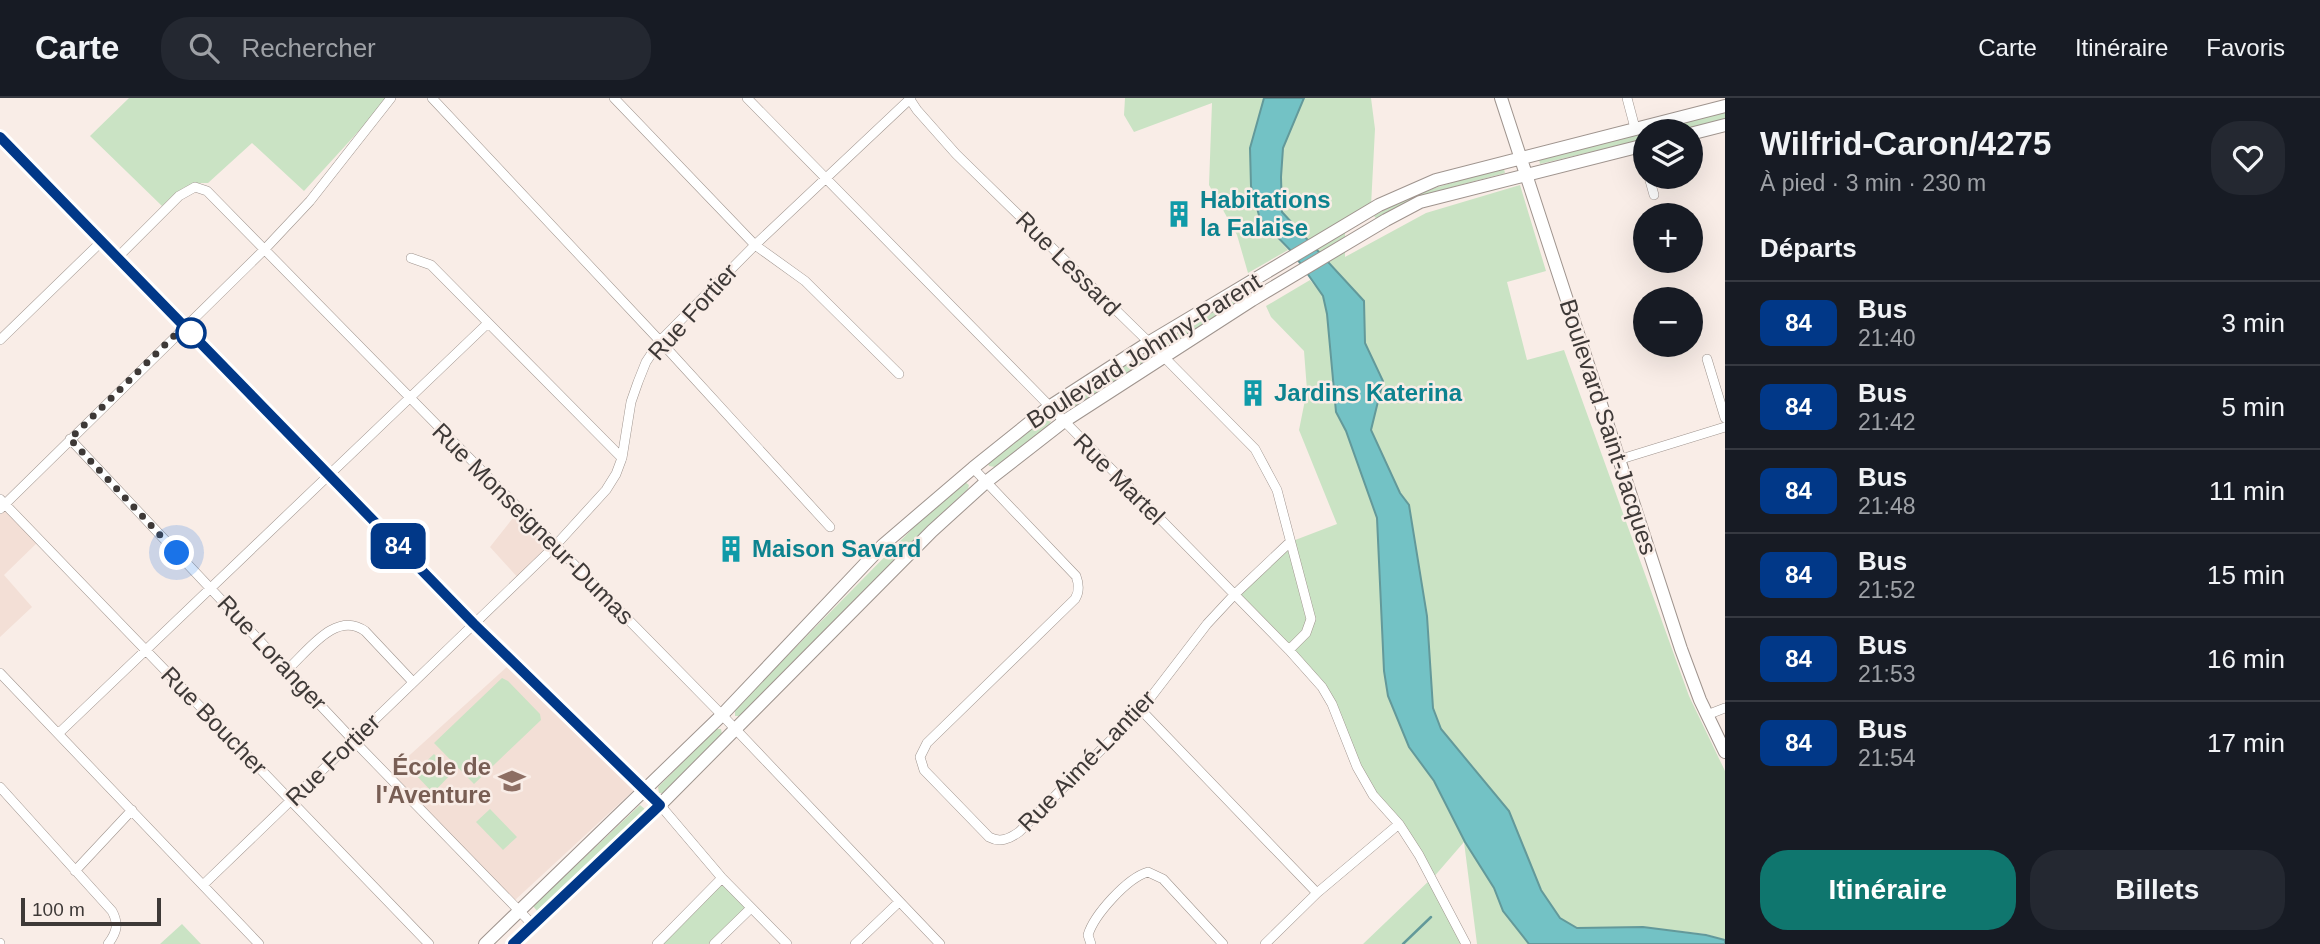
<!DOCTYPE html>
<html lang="fr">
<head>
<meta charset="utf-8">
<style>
	:root { --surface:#171b24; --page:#242831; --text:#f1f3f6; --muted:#9ea1a6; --line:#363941; --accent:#0f766e }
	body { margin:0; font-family:Arial,sans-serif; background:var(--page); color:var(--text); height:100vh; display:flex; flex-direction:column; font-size:26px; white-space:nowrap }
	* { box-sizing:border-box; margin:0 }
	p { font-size:23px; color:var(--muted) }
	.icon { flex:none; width:38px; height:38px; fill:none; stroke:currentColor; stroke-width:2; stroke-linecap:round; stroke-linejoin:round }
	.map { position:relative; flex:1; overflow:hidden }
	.details { display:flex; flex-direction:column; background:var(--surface); width:595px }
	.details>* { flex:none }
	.badge { padding:0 14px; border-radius:10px; font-size:24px; line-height:46px }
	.tools { position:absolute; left:1633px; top:21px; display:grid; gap:14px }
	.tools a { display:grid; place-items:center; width:70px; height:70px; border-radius:50%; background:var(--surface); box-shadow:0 7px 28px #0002; font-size:35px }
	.scale { position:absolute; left:21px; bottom:18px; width:140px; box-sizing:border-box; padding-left:7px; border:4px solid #3e3937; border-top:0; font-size:19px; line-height:24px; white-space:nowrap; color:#3e3937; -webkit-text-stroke:5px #f9ede7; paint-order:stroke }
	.you { position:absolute; width:35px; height:35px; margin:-18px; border:5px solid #fff; border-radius:50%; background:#1a73e8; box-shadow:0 0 0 10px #1a73e833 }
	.map>.badge { position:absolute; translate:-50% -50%; box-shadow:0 0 0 4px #fff }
	h2 { padding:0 35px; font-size:26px; line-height:63px }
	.round { display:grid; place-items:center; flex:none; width:74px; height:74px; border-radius:28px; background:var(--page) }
	.overview { display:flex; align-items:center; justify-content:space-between; height:119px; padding:0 35px }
	h1 { font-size:33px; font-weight:600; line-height:52px }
	.button { display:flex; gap:14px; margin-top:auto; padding:14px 35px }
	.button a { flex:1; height:80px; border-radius:28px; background:var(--accent); color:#fff; font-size:28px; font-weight:600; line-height:80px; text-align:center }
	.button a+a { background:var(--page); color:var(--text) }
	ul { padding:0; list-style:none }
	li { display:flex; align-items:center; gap:21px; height:84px; padding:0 35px; border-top:2px solid var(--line) }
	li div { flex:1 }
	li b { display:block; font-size:26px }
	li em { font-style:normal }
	li .badge { min-width:77px; font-weight:700; text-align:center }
	header { display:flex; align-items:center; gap:42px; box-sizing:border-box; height:98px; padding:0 35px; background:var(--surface); border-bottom:2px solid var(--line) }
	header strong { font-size:33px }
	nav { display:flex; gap:38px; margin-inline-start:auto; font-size:24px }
	.search { width:490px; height:63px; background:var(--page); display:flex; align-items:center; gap:18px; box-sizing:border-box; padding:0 24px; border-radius:28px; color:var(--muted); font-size:26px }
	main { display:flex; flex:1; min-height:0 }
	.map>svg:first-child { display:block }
	.built { fill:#f3dfd6 }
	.green { fill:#cae3c4 }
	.water { fill:#73c2c5; stroke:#63999a; stroke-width:2 }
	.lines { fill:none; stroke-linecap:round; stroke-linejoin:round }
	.stream { stroke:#63999a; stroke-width:2.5 }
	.street-casing { stroke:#9f948e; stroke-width:10 }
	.secondary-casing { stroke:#9f948e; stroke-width:14 }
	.street { stroke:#fff; stroke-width:9 }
	.secondary { stroke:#fff; stroke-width:12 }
	.line-casing { stroke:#fff; stroke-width:16 }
	.line { stroke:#013888; stroke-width:10 }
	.walk { stroke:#3e3937; stroke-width:7; stroke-dasharray:0 12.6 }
	.stop-dot { fill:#fff; stroke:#013888; stroke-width:3.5 }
	.labels { text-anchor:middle; stroke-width:5; stroke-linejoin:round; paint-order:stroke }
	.culture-label { font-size:24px; font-weight:bold; fill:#0d838f; stroke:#f9ede7; text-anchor:start }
	.street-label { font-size:24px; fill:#3e3937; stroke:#f9ede7 }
	.education-label { font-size:24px; font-weight:bold; fill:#785e54; stroke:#f9ede7; text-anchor:end }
</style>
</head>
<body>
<header>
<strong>Carte</strong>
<div class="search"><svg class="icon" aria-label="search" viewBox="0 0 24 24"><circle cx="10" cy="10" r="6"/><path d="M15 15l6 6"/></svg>Rechercher</div>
<nav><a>Carte</a><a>Itinéraire</a><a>Favoris</a></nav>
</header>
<main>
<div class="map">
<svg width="1725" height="846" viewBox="0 0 1725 846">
	<rect width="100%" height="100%" fill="#f9ede7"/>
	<path class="built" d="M 5,406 L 40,442 L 4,477 L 32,509 L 0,539 L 0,411 Z
		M 520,411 L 555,448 L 519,481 L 490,449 Z
		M 509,567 L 634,692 L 514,803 L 390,675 Z"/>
	<path class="green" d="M 129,0 L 384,0 L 387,2 L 304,93 L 252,45 L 208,85 C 186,84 177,93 162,108 L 90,38 Z
		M 1125,0 L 1264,0 L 1250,50 L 1260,121 L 1288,152 L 1248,175 L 1237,137 L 1209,87 L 1212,5 L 1134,34 L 1124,17 Z
		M 1304,0 L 1371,0 L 1375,31 L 1371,108 L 1345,124 L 1345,159 L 1426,115 L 1520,87 L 1546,173 L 1507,184 L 1527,262 L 1564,252 L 1689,598 L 1725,673 L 1725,842 L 1706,836 L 1643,829 L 1577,830 L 1560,820 L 1541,792 L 1509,713 L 1441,631 L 1433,610 L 1427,518 L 1409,407 L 1400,395 L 1371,332 L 1383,283 L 1365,245 L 1364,203 L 1282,114 L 1281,79 L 1283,50 Z
		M 1725,14 L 1725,22 L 1678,33 L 1646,33 Z
		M 1645,34 L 1645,41 L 1540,66 L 1539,61 Z
		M 1504,71 L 1505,75 L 1430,95 L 1377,121 L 1374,118 C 1417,92 1457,83 1504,71 Z
		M 1310,182 L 1323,198 L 1327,217 L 1336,314 L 1346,333 L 1377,420 L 1384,573 L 1409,649 L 1434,683 L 1465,744 L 1494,790 L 1503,813 L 1529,846 L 1477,846 L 1464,744 L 1432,781 L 1462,846 L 1363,846 L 1432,780 L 1373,697 L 1332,606 L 1234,497 L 1290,444 L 1337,426 L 1299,332 L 1307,292 L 1304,253 L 1271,219 L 1266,208 Z
		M 1239,199 L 1241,203 L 1172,247 L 1167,246 L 1168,241 Z
		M 1140,257 L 1145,257 L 1145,264 L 1068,313 L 1064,311 L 1064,306 Z
		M 1044,320 L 1051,323 L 1049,327 L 995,369 L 989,368 L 988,365 Z
		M 965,384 L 969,387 L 968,391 L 933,424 L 740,618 L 735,618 L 735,611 L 916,427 Z
		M 502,580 L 508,583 L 540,616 L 541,622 L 474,686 L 434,645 Z
		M 716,631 L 721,631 L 722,636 L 664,695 L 659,695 L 658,689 Z
		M 434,656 L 452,675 L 433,695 L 414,675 Z
		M 640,707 L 646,712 L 538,814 L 533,808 Z
		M 490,711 L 517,739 L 503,752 L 476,724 Z
		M 722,780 L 751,810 L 714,846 L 657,846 Z
		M 182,826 L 201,846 L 160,846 Z"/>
	<path class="water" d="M 1264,0 L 1304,0 L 1283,50 L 1281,79 L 1282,114 L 1364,203 L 1365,245 L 1383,283 L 1371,332 L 1400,395 L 1409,407 L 1427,518 L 1433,610 L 1441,631 L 1509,713 L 1541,792 L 1560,820 L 1577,830 L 1643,829 L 1706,837 L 1725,842 L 1725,846 L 1529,846 L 1503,813 L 1494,790 L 1465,744 L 1434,683 L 1409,649 L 1388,598 L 1384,573 L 1377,420 L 1346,333 L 1336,314 L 1327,216 L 1323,198 L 1293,155 L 1260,121 L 1251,88 L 1250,50 Z"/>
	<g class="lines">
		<path class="stream" d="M 1403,846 L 1431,819"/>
		<defs>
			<path id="street" d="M 432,0 L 660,243 L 830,429
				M 614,0 L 755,147 L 805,183 L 899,276
				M 747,0 L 1289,552 L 1322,589 L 1332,606 L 1357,669 L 1373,697 L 1399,726 L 1419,757 L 1466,846
				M 909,0 L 917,12 L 956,56 L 1164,259 L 1255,351 L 1277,392 L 1311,521 L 1306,535 L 1289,552
				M 1627,0 L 1635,30
				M 0,39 L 474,526 L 660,707 L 722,780 L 787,846
				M 1640,48 L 1645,66
				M 1649,79 L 1654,97
				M 118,159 L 179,98 L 195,89 L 207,93 L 722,617 L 940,846
				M 411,160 L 431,167 L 622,360
				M 0,242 L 102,143
				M 1707,261 L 1725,320
				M 70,341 L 353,642 L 533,827
				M 1618,362 L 1725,329
				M 973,370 L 1076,478 C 1079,486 1080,493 1075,501 L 927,645 L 920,659 L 924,672 L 989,739 C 1000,745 1009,741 1019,734 L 1141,612 L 1207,526 L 1234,497 L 1290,444
				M 0,401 L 429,846
				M 0,411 L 264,152 L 310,103 L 391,0
				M 288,571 C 308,553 336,512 365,533 L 413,584
				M 0,575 L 259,846
				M 1141,612 L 1317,795
				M 1707,617 L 1725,610
				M 59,635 L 488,225
				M 0,689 L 112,813 C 119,826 117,834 108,846
				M 75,773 L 132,712
				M 203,787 L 555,448 L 606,392 L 616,376 L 622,360 L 631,304 L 638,284 L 646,264 L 660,243 L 755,147 L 911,0
				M 0,845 L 0,846
				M 657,846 L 722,780
				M 714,846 L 751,810
				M 855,846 L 899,804
				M 1091,846 L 1088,837 C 1094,817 1127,780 1148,774 L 1163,781 L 1223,846
				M 1265,846 L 1317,795 L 1399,726"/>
			<path id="secondary" d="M 1501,0 L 1681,551 L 1700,602 L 1725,654
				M 1690,36 L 1725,27
				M 485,846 L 722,617 L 883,447 L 973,370 L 1049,309 L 1148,245 L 1379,107 L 1436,82 L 1725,8
				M 513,846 L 660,707 L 932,433 L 986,384 L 1063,324 L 1252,202 L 1386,122 L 1420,104 L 1645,47"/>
		</defs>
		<use href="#street" class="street-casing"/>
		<use href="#secondary" class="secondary-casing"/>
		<use href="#street" class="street"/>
		<use href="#secondary" class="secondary"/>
	</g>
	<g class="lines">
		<defs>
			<path id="line" d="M 0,39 L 474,526 L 660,707 L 513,846"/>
		</defs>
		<use href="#line" class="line-casing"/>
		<use href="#line" class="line"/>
		<path class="walk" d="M 177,455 L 70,341 L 184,228 L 191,235"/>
	</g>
	<defs>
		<symbol id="building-bare" viewBox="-9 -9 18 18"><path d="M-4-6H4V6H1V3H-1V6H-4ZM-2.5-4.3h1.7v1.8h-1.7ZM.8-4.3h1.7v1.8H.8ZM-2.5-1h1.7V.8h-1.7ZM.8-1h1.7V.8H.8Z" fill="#0f9aa8" stroke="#f9ede7" stroke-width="2.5" paint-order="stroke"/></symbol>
		<symbol id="school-bare" viewBox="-9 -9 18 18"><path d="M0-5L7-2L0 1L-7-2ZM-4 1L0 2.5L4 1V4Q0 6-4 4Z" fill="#8d6e63" stroke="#f9ede7" stroke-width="2.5" paint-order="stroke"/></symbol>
	</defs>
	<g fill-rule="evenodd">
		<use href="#building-bare" x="1160" y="97" width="38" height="38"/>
		<use href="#building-bare" x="1234" y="276" width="38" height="38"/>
		<use href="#building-bare" x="712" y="432" width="38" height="38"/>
		<use href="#school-bare" x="493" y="664" width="38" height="38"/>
	</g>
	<circle class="stop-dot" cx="191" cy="235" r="14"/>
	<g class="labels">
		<g class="culture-label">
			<text x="1200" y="110">Habitations<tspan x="1200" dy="28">la Falaise</tspan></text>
			<text x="1274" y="303">Jardins Katerina</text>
			<text x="752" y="459">Maison Savard</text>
		</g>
		<g class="street-label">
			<text transform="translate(1068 166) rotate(45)" y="8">Rue Lessard</text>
			<text transform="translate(693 214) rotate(-48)" y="8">Rue Fortier</text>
			<text transform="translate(1144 253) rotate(-32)" y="8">Boulevard Johnny-Parent</text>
			<text transform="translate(1608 329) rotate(72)" y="8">Boulevard Saint-Jacques</text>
			<text transform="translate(1119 381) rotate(45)" y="8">Rue Martel</text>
			<text transform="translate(533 426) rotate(45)" y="8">Rue Monseigneur-Dumas</text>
			<text transform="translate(272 555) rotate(47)" y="8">Rue Loranger</text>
			<text transform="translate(214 623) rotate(46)" y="8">Rue Boucher</text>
			<text transform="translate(333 662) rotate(-44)" y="8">Rue Fortier</text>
			<text transform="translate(1087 663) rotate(-46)" y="8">Rue Aimé-Lantier</text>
		</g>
		<g class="education-label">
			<text x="491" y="677">École de<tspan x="491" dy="28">l'Aventure</tspan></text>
		</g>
	</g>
</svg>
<div class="tools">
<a><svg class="icon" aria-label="layers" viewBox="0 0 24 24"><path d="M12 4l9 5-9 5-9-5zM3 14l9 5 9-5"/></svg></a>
<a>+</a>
<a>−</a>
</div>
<div class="scale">100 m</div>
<div class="you" style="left:177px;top:455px"></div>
<b class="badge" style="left:398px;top:448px;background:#013888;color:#fff">84</b>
</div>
<section class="details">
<div class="overview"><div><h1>Wilfrid-Caron/4275</h1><p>À pied · 3 min · 230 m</p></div><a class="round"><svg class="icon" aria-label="heart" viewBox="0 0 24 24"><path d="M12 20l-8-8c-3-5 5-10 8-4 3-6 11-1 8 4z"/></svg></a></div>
<h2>Départs</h2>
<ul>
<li><span class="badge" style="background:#013888;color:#fff">84</span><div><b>Bus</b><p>21:40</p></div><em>3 min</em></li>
<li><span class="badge" style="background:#013888;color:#fff">84</span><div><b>Bus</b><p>21:42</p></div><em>5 min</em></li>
<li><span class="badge" style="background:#013888;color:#fff">84</span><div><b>Bus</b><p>21:48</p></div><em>11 min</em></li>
<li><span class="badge" style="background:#013888;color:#fff">84</span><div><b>Bus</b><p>21:52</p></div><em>15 min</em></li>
<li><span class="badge" style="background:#013888;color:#fff">84</span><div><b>Bus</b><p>21:53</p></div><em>16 min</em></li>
<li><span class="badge" style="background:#013888;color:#fff">84</span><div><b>Bus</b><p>21:54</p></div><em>17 min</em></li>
</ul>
<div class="button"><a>Itinéraire</a><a>Billets</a></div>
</section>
</main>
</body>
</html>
